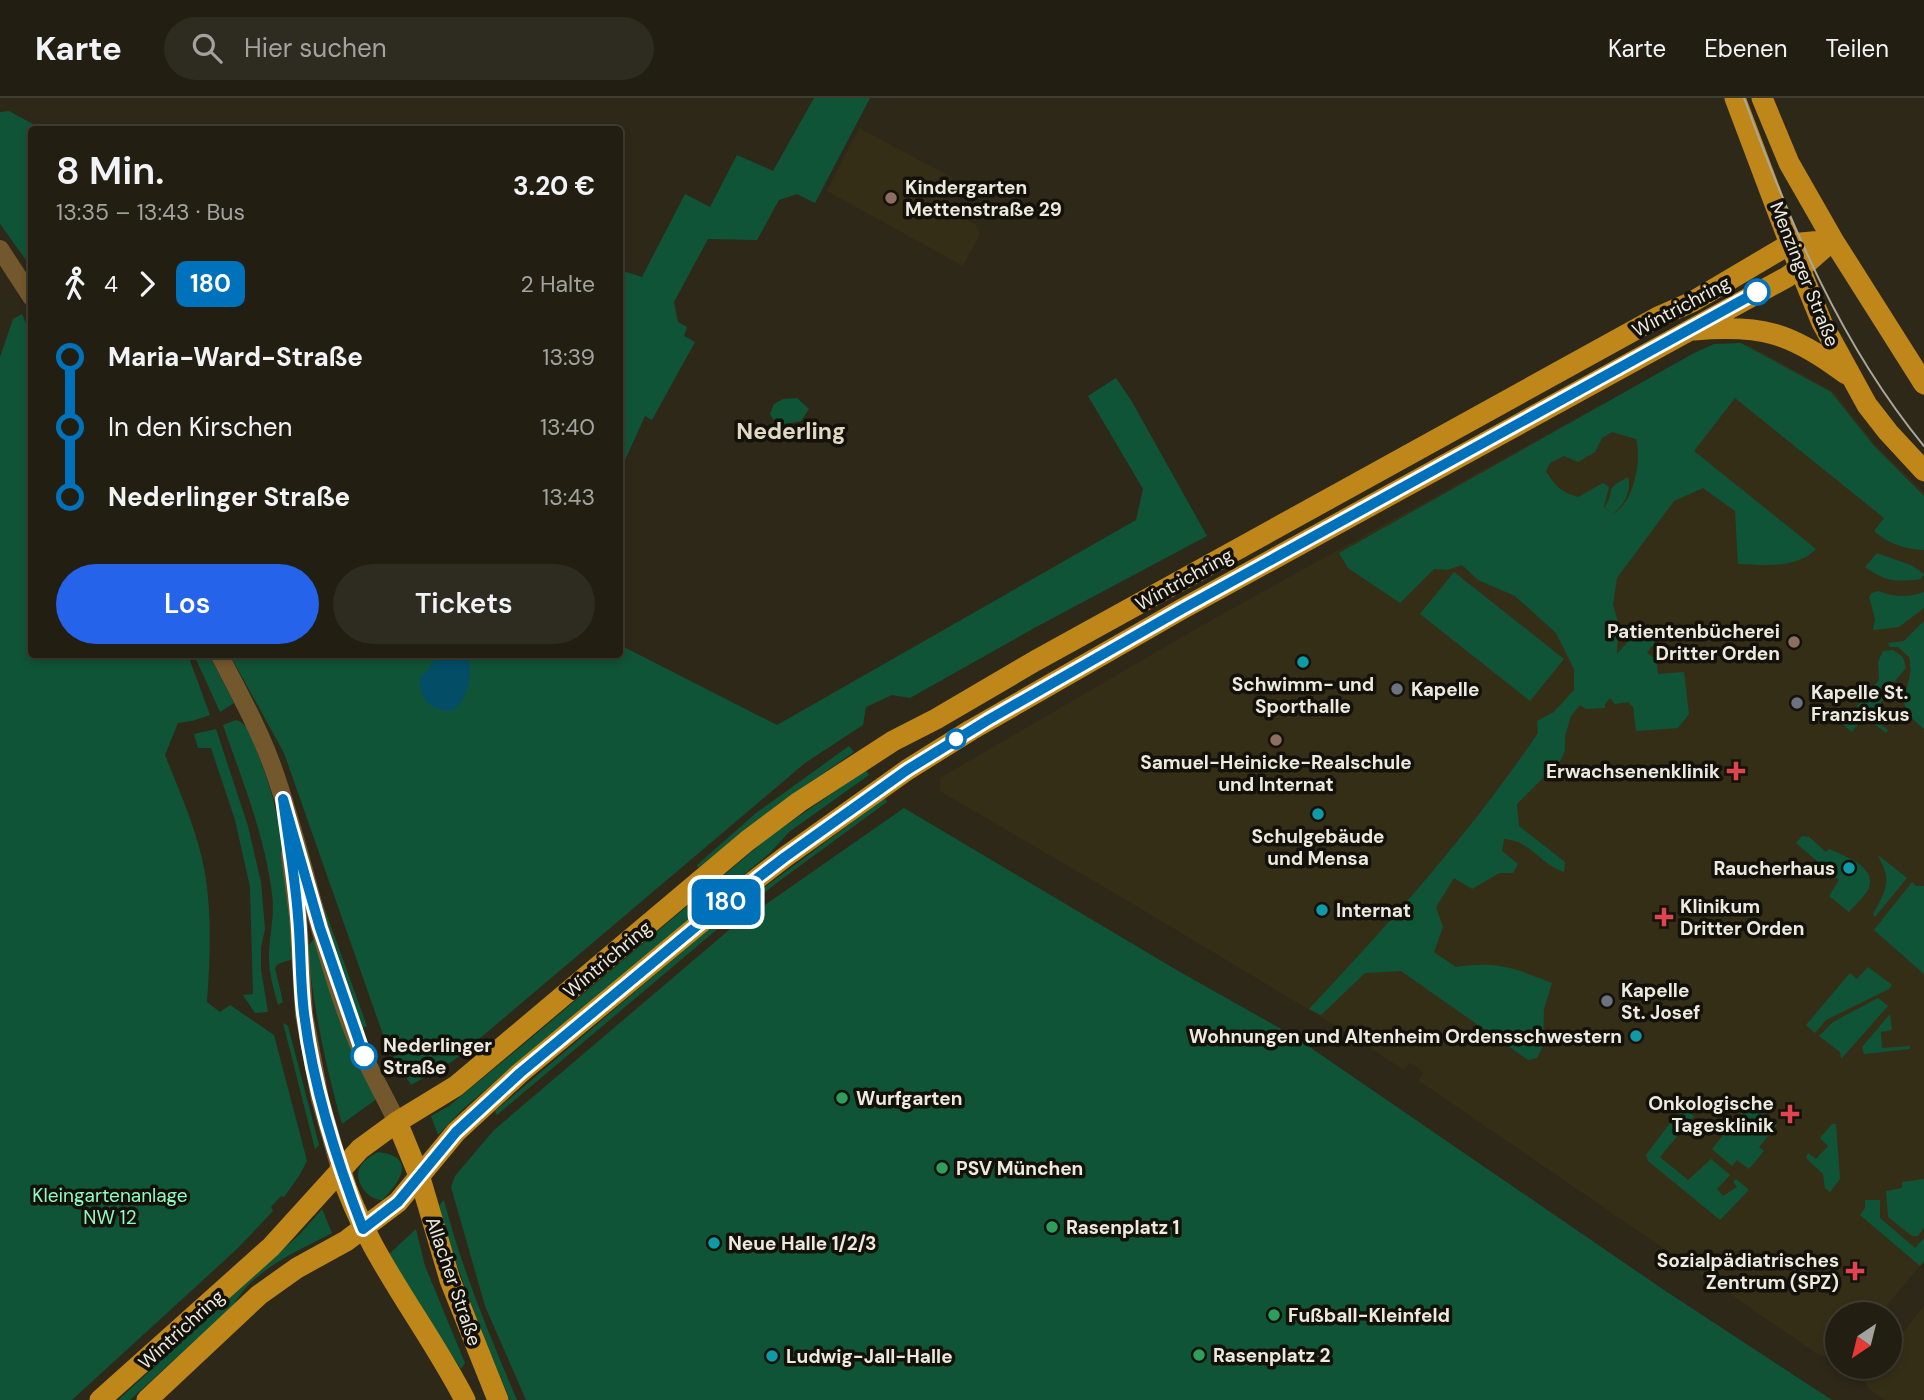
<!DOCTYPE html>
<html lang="de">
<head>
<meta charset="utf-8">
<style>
	:root { --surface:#221e12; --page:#2e2b20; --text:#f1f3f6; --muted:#a2a29f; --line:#3f3c32; --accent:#2563eb }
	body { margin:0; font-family:"DM Sans",sans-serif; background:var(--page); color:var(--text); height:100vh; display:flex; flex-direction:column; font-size:26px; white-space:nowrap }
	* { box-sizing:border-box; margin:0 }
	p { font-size:23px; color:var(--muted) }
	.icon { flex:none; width:38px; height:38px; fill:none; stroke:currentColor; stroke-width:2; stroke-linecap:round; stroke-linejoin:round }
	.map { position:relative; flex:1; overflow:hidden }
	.details { position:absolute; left:28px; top:28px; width:595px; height:532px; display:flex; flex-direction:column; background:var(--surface); border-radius:7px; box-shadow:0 4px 10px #0003,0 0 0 2px var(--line) }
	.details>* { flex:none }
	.badge { padding:0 14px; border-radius:10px; font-size:24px; line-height:46px }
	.needle { width:46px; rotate:215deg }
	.tools { position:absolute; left:1825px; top:1204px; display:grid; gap:14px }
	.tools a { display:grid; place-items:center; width:77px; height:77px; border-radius:50%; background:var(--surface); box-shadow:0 4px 10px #0003,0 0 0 2px var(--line); font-size:35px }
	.map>.badge { position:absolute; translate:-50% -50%; box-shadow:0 0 0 4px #fff }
	.legs { display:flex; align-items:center; gap:10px; height:77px; padding:0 28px; font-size:23px }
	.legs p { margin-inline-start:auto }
	.summary { display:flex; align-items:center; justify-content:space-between; height:119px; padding:0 28px }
	h1 { font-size:38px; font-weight:600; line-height:52px }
	.cta { display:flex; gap:14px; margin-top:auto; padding:14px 28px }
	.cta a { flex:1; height:80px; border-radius:42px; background:var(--accent); color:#fff; font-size:28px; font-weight:600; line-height:80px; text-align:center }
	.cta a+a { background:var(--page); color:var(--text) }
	ul { padding:0 28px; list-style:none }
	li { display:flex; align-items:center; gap:24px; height:70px; font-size:26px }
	li i { display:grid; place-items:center; width:10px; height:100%; margin:0 9px; background:currentColor }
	li i::after { content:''; width:18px; height:18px; margin:-9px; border:5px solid; border-radius:50%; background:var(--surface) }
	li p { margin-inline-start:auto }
	li:first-child i { background:linear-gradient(#0000 50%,currentColor 0) }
	li:last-child i { background:linear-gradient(currentColor 50%,#0000 0) }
	header { display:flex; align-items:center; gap:42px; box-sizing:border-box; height:98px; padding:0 35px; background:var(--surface); border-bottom:2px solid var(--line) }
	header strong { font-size:33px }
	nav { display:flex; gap:38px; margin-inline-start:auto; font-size:24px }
	.search { width:490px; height:63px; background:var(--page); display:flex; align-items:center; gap:18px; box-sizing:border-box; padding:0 24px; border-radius:38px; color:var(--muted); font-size:26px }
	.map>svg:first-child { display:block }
	.built { fill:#352e17 }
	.green { fill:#105437; fill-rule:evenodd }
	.water { fill:#034d66 }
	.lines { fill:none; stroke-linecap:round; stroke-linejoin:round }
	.minor { stroke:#74582d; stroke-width:18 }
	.major { stroke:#bf8619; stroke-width:21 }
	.tram { stroke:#aba79b; stroke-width:2 }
	.line-1-casing { stroke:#fff; stroke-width:16 }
	.line-1 { stroke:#0072bc; stroke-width:10 }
	.education-dot { fill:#8d6e63; stroke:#13110a; stroke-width:2.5 }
	.stop-1-dot { fill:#fff; stroke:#0072bc; stroke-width:3.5 }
	.culture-dot { fill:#0f9aa8; stroke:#13110a; stroke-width:2.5 }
	.worship-dot { fill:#6b7280; stroke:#13110a; stroke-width:2.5 }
	.health-dot { fill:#e0444e; stroke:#13110a; stroke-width:2.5 }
	.leisure-dot { fill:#2e9e5b; stroke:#13110a; stroke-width:2.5 }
	.labels { text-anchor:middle; stroke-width:7; stroke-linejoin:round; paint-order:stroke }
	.poi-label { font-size:19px; font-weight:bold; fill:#ece9de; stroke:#13110a; text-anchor:start }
	.street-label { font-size:19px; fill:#ece9de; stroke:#13110a }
	.stop-label { font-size:19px; font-weight:bold; fill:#ece9de; stroke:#13110a; text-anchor:start }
	.park-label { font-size:19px; fill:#91f9c2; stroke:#13110a }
	.quarter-label { font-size:23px; font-weight:bold; fill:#dfd9c4; stroke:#13110a }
</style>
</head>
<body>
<header>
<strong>Karte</strong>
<div class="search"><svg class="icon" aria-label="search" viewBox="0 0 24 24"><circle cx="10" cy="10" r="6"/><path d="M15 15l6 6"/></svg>Hier suchen</div>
<nav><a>Karte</a><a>Ebenen</a><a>Teilen</a></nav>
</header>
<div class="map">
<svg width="1924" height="1302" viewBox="0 0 1924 1302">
	<rect width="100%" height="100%" fill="#2d2818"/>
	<path class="built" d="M 859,30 L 953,80 L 940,107 L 975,126 L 980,136 L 963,168 L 827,93 Z
		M 1718,247 L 1749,247 L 1834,294 L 1876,348 L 1924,394 L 1924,1163 L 1880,1216 L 1838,1216 L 1837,1258 L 1832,1259 L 1819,1257 L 1418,982 L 1423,975 L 1416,968 L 1409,965 L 1404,972 L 1341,931 L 1138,809 L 940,693 L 940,680 L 1201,528 L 1600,307 L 1673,346 Z
		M 1924,1208 L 1924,1302 L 1885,1302 L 1869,1291 L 1865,1283 L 1876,1269 L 1890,1269 L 1890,1251 Z"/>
	<path class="green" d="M 814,0 L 870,0 L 815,105 L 797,96 L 779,102 L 757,142 L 708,141 L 674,204 L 678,224 L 687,229 L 684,238 L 695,244 L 652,322 L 645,318 L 620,373 L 620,172 L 642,179 L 685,96 L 710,109 L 737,57 L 773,73 Z
		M 9,13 L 42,31 L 32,32 L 31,169 L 0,126 L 0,14 Z
		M 22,216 L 32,238 L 32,556 L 188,557 L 210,617 L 192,623 L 178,625 L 165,657 C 180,695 198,734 205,775 C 212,818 210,860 207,904 L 220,914 L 230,907 L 274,937 L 307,1063 L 299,1078 L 284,1099 L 281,1098 L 271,1109 L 273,1113 L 238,1150 L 72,1302 L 0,1302 L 0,259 L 13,221 Z
		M 1741,245 L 1831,294 L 1874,348 L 1924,398 L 1924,452 C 1906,451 1888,446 1874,433 L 1884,420 L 1735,300 L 1694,353 L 1816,451 C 1796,471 1765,467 1738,466 L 1735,413 L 1703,390 L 1674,403 L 1617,480 L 1613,506 L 1618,525 L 1617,556 L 1638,532 L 1653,530 L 1655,548 L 1652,548 L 1647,555 L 1653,559 L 1656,558 L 1658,576 L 1684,574 L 1689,616 L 1678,630 L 1636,633 L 1633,608 L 1630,607 L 1629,604 L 1615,606 L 1610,600 L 1605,606 L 1605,610 L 1586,611 L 1580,607 L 1571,618 L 1565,638 L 1565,653 L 1560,663 L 1517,706 L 1519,728 L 1565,764 L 1564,774 C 1541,767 1530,742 1504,741 L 1502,753 L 1518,766 L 1513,775 L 1499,775 L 1472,791 L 1454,780 L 1436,809 L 1443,829 L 1434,854 L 1456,869 C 1497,863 1514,870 1552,885 L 1544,911 L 1543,948 L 1537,960 L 1528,962 L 1401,873 L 1365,875 L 1321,917 L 1309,911 C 1391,824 1471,734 1538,635 L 1537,623 L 1554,614 L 1574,592 L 1574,571 L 1556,535 L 1515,498 L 1478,482 L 1462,467 L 1447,472 L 1434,471 L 1400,505 L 1348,470 L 1339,455 L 1694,255 L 1714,246 ZM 1612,334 L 1636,341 C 1642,361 1634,407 1612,416 C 1623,409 1632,394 1628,379 C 1602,393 1617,389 1605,409 L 1611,415 L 1604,409 L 1609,389 L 1603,385 L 1578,399 C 1561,394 1555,388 1546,373 L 1550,365 L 1564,358 L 1578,364 L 1595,354 L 1602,340 Z
		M 1116,280 L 1131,302 L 1207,438 L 1036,529 L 910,600 L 892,597 L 866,609 L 863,627 L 805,665 L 453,963 L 411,987 L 387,948 L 284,655 L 230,557 L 620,556 L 620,547 L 777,627 L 1136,422 L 1143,391 L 1088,298 Z
		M 797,300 L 809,311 L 801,323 L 786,326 L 775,324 L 770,316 L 774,306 L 783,301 Z
		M 1877,455 L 1913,468 L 1924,476 L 1921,481 C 1896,484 1886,484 1865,469 Z
		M 1454,474 L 1564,561 L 1530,603 L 1420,516 Z
		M 1878,493 C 1894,499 1908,500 1924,494 L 1924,510 L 1899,529 L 1873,532 L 1875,521 L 1869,499 L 1872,495 Z
		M 1924,523 L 1924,631 C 1885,599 1917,594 1909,559 L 1898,549 L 1890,549 L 1888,545 L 1904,543 Z
		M 1893,552 L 1903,559 L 1906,570 L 1884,596 L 1886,598 L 1871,617 L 1872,620 L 1888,632 L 1886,635 L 1865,618 L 1852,634 L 1842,626 L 1879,582 L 1878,564 L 1883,553 Z
		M 194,557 L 209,557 L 234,605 L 220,614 Z
		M 236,622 C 250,626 253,644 258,656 C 286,727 289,787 293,861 L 278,866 L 275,870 L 283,904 L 278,907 C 274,892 269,876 269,860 C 269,838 275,818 272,796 C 265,738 242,682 223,627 Z
		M 216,631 L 248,728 L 261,784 L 265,831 L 261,850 L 261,872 L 268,914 L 255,915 L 243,897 L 253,896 L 250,789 L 235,722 L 211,650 L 198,650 L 194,636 Z
		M 849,648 L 854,654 L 776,708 L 698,770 L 697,767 L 756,715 Z
		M 866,672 L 869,677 L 789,734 L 770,755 L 550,936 L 462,1012 L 438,1037 L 431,1018 L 449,1008 L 518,951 L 769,739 Z
		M 885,700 L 887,704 L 782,781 L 714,834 L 497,1017 L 495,1013 L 710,830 Z
		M 904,710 L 1180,874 L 1292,937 L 1664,1192 L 1832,1302 L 526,1302 L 485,1208 L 451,1089 L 455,1078 L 494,1032 L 729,832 Z
		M 1802,738 L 1809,739 L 1826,754 L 1829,751 C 1844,758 1879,769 1868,792 C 1863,800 1855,807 1849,814 L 1829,798 L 1839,782 L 1796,745 Z
		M 1878,757 L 1907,780 L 1875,819 L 1873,816 C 1880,803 1890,789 1885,773 C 1883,767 1880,762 1878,757 Z
		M 311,773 L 367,928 L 361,931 L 332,850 Z
		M 1912,784 L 1916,788 L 1924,788 L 1924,876 L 1874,832 Z
		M 313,842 L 316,842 L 378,1000 L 342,1026 C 326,970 312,905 308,848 Z
		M 1868,869 L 1892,887 L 1889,891 L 1826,922 L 1815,935 L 1806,927 L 1850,875 L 1857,881 Z
		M 1878,900 L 1888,908 L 1841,961 L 1840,954 L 1819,938 L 1833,924 Z
		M 1890,916 L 1892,932 L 1881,934 L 1882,950 L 1910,948 L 1910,951 L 1864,956 L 1862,949 Z
		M 283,925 L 288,928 L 319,1047 L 315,1051 Z
		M 1750,1004 L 1777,1027 L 1759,1049 L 1764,1053 L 1749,1071 L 1737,1062 L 1732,1068 L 1712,1051 Z
		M 1682,1009 L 1694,1018 L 1660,1059 L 1688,1082 L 1711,1061 L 1730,1077 L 1717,1091 L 1723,1098 L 1737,1089 L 1733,1084 L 1736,1081 L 1749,1092 L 1720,1122 L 1648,1063 L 1646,1057 Z
		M 1832,1026 L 1836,1026 L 1840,1081 L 1830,1094 L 1825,1090 L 1823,1076 L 1806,1060 L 1808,1055 L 1816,1061 L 1828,1048 L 1820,1040 Z
		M 378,1054 C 417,1058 401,1084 382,1102 C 368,1102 353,1083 360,1069 C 364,1062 370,1058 378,1054 Z
		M 1924,1081 L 1924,1130 L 1918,1138 L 1912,1138 L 1888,1119 L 1886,1093 L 1902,1090 L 1902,1084 Z
		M 444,1102 C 462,1172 489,1236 517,1302 L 510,1302 C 484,1238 456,1174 439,1107 Z
		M 1865,1102 L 1880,1102 L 1880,1120 L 1915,1150 L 1924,1140 L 1924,1163 L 1920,1168 L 1860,1117 L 1865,1110 Z
		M 322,1111 L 332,1135 C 296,1154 253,1171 233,1208 L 130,1302 L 118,1302 L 300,1136 Z
		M 416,1131 L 425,1168 L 465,1265 L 461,1271 L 387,1158 Z"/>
	<path class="water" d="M 436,557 L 469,557 C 471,580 470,596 453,613 C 430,612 419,603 420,579 L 430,570 Z"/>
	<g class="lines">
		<path class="minor" d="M 0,151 L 32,200
			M 219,556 C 238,593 258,629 272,667 C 304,756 320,850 355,938 C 367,968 383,995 397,1024
			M 290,756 L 298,818 L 304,916 L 320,1001 L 340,1071"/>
		<path class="major" d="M 1735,0 L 1790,146 L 1822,225 L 1867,307 L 1888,334 L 1924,373
			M 1762,0 L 1789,65 L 1833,142 L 1924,286
			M 1694,232 C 1761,226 1792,235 1846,276
			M 397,1024 L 420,1080 L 450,1182 L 498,1302
			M 340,1071 C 366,1156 425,1224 465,1302
			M 100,1302 L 271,1149 L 360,1051 L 397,1024 L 456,988 L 747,743 L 799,704 L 893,643 L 936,621 L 1035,563 L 1660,218 L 1692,204 L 1790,146 L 1833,142
			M 147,1302 L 259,1197 L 297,1170 L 346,1143 L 398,1104 L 456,1034 L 520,975 L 716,812 L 785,759 L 907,672 L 971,632 L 1182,511 L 1787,179 L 1809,163 L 1833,142"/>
		<path class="tram" d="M 1744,0 C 1789,123 1840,246 1924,348"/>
	</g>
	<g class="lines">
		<defs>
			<path id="line-1" d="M 364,958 L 320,830 L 283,701 C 288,740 295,779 298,818 C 301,850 300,883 304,915 C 313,989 336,1061 363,1131 L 398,1104 L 456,1034 L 520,975 L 716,812 L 785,759 L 907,672 L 988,622 L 1182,511 L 1757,194"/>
		</defs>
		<use href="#line-1" class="line-1-casing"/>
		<use href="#line-1" class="line-1"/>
	</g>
	<g class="education-dot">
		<circle cx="891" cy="100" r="7"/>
		<circle cx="1794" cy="544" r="7"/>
		<circle cx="1276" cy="642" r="7"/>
	</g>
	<g class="stop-1-dot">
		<circle cx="1757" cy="194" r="12"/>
		<circle cx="956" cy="641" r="9"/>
		<circle cx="364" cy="958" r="12"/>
	</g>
	<g class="culture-dot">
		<circle cx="1303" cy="564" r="7"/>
		<circle cx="1318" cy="716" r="7"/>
		<circle cx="1849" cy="770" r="7"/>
		<circle cx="1322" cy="812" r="7"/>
		<circle cx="1636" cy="938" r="7"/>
		<circle cx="714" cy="1145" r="7"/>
		<circle cx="772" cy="1258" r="7"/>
	</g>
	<g class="worship-dot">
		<circle cx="1397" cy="591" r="7"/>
		<circle cx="1797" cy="605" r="7"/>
		<circle cx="1607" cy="903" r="7"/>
	</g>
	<g class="health-dot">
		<path d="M1732.5 662.5h7v7h7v7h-7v7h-7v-7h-7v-7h7z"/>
		<path d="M1660.5 808.5h7v7h7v7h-7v7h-7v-7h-7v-7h7z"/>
		<path d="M1786.5 1005.5h7v7h7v7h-7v7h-7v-7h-7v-7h7z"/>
		<path d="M1851.5 1162.5h7v7h7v7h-7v7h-7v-7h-7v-7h7z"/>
	</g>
	<g class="leisure-dot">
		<circle cx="842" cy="1000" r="7"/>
		<circle cx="942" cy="1070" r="7"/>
		<circle cx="1052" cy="1129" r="7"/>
		<circle cx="1274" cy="1217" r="7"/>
		<circle cx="1199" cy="1257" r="7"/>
	</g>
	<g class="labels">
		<g class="poi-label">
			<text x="905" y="96">Kindergarten<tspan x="905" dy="22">Mettenstraße 29</tspan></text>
			<text x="1780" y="540" text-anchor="end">Patientenbücherei<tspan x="1780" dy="22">Dritter Orden</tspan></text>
			<text x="1303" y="593" text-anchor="middle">Schwimm- und<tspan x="1303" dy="22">Sporthalle</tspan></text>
			<text x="1411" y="598">Kapelle</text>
			<text x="1811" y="601">Kapelle St.<tspan x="1811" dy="22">Franziskus</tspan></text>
			<text x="1276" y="671" text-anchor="middle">Samuel-Heinicke-Realschule<tspan x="1276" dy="22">und Internat</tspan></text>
			<text x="1720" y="680" text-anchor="end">Erwachsenenklinik</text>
			<text x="1318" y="745" text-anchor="middle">Schulgebäude<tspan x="1318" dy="22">und Mensa</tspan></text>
			<text x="1835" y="777" text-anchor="end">Raucherhaus</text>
			<text x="1680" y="815">Klinikum<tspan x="1680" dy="22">Dritter Orden</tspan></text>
			<text x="1336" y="819">Internat</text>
			<text x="1621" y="899">Kapelle<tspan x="1621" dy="22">St. Josef</tspan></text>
			<text x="1622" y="945" text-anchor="end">Wohnungen und Altenheim Ordensschwestern</text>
			<text x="856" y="1007">Wurfgarten</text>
			<text x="1774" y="1012" text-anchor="end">Onkologische<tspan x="1774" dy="22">Tagesklinik</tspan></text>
			<text x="956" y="1077">PSV München</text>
			<text x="1066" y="1136">Rasenplatz 1</text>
			<text x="728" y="1152">Neue Halle 1/2/3</text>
			<text x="1839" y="1169" text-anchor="end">Sozialpädiatrisches<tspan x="1839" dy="22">Zentrum (SPZ)</tspan></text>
			<text x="1288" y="1224">Fußball-Kleinfeld</text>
			<text x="1213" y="1264">Rasenplatz 2</text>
			<text x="786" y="1265">Ludwig-Jall-Halle</text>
		</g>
		<g class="street-label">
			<text transform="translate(1805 176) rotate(68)" y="7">Menzinger Straße</text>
			<text transform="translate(1681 208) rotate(-28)" y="7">Wintrichring</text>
			<text transform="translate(1184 481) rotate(-29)" y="7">Wintrichring</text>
			<text transform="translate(607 861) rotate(-40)" y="7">Wintrichring</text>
			<text transform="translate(454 1183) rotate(71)" y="7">Allacher Straße</text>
			<text transform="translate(181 1231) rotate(-42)" y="7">Wintrichring</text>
		</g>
		<g class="stop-label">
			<text x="383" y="954">Nederlinger<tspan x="383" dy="22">Straße</tspan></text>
		</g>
		<g class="park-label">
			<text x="110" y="1104">Kleingartenanlage<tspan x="110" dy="22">NW 12</tspan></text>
		</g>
		<g class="quarter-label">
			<text x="791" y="341">Nederling</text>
		</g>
	</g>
</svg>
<div class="tools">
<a><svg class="needle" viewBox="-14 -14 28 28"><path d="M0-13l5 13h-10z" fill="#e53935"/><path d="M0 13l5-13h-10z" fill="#a2a29f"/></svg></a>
</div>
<b class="badge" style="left:726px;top:804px;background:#0072bc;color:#fff">180</b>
<section class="details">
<div class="summary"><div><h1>8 Min.</h1><p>13:35 – 13:43 · Bus</p></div><b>3.20 €</b></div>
<div class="legs"><svg class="icon" aria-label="walk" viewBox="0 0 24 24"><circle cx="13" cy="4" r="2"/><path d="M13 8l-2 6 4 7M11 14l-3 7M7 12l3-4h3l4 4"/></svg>4<svg class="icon" aria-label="forward" viewBox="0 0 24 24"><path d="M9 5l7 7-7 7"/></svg><b class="badge" style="background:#0072bc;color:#fff">180</b><p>2 Halte</p></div>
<ul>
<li><i style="color:#0072bc"></i><b>Maria-Ward-Straße</b><p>13:39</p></li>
<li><i style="color:#0072bc"></i><span>In den Kirschen</span><p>13:40</p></li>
<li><i style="color:#0072bc"></i><b>Nederlinger Straße</b><p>13:43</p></li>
</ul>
<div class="cta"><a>Los</a><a>Tickets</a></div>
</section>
</div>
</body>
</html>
